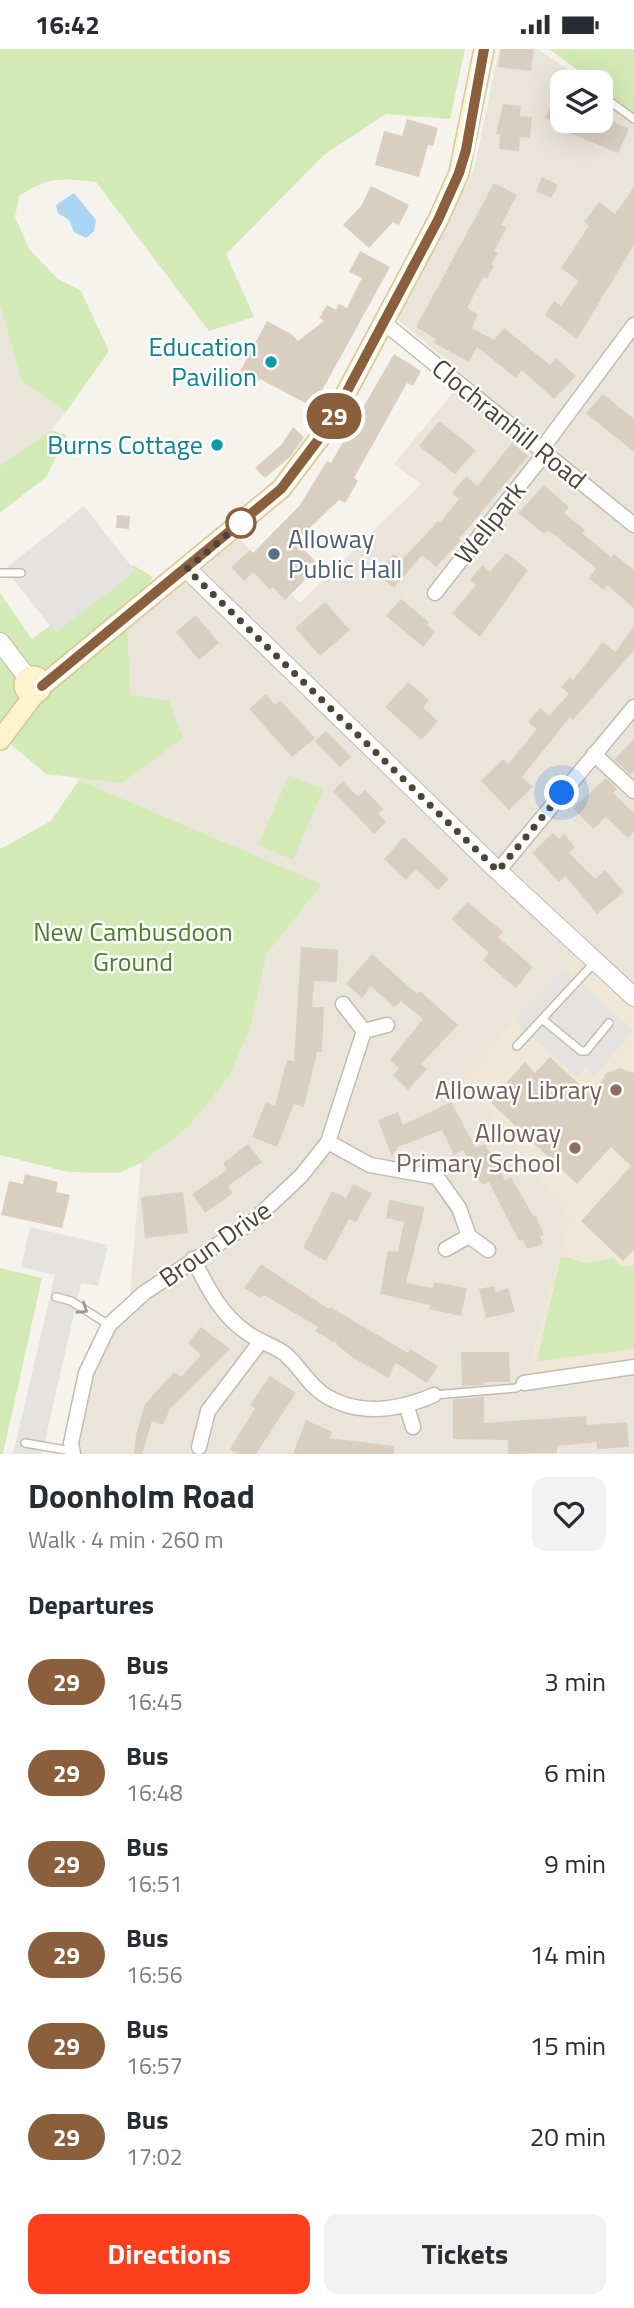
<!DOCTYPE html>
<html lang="en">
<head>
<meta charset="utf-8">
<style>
	:root { --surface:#fff; --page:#f2f2f3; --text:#2b2b33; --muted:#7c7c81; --accent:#fc3f1d }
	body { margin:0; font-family:"Titillium Web",sans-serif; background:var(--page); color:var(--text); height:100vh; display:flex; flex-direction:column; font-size:26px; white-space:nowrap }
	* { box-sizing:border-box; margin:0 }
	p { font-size:23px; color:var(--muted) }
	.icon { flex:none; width:38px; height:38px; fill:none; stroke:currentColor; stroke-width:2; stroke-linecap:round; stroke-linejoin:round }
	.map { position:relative; height:1405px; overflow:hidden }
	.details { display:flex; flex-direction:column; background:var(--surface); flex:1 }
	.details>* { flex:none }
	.badge { padding:0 14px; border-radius:23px; font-size:24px; line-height:46px }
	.controls { position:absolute; left:550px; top:21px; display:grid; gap:14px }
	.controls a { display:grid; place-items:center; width:63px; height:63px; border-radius:14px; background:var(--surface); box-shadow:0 7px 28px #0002; font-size:35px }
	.you { position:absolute; width:35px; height:35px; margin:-18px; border:5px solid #fff; border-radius:50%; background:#1a73e8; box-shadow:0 0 0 10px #1a73e833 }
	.map>.badge { position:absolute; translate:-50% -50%; box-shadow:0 0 0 4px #fff }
	h2 { padding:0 28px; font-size:26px; line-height:63px }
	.round { display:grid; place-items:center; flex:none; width:74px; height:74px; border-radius:14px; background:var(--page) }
	.overview { display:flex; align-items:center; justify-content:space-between; height:119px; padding:0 28px }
	h1 { font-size:33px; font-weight:700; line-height:52px }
	.primary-button { display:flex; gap:14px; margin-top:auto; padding:14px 28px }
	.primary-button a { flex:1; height:80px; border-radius:14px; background:var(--accent); color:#fff; font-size:28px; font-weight:700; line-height:80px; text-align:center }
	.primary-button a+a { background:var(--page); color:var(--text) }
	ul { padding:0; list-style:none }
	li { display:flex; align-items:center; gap:21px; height:91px; padding:0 28px }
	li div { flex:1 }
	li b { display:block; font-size:26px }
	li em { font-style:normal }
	li .badge { min-width:77px; font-weight:700; text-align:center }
	.status { display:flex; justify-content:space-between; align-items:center; height:49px; padding:0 35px; background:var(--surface); direction:ltr }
	.status svg { height:19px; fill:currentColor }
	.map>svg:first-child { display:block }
	.residential { fill:#eae5da }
	.education { fill:#efe8d6 }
	.green { fill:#d2eab5 }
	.parking { fill:#e5e3e0 }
	.water { fill:#a9d4f2 }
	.building { fill:#d8cfc1 }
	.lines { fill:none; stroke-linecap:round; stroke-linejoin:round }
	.service-casing { stroke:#c2bbae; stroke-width:10 }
	.minor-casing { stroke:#c2bbae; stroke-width:17 }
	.tertiary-casing { stroke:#c2bbae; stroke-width:20 }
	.secondary-casing { stroke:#d6c79b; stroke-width:22 }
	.service { stroke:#fff; stroke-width:7 }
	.minor { stroke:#fff; stroke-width:14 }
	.tertiary { stroke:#fff; stroke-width:18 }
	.secondary { stroke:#fff3cd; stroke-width:19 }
	.oneway { stroke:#9c9892 }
	.line-casing { stroke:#fff; stroke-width:16 }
	.line { stroke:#8b5e3c; stroke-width:10 }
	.walk { stroke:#4b4439; stroke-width:7; stroke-dasharray:0 12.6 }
	.culture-dot { fill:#0f9aa8; stroke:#fff; stroke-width:2.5 }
	.stop-dot { fill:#fff; stroke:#8b5e3c; stroke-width:3.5 }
	.service-dot { fill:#5c6f8a; stroke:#fff; stroke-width:2.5 }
	.education-dot { fill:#8d6e63; stroke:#fff; stroke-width:2.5 }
	.labels { text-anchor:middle; stroke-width:5; stroke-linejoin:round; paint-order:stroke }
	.culture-label { font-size:26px; fill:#0d838f; stroke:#fff; text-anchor:end }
	.street-label { font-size:26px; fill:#4b4439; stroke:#fff }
	.service-label { font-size:26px; fill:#4e5e75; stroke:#fff; text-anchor:start }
	.park-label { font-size:26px; fill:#4a7f2a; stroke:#fff }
	.education-label { font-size:26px; fill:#785e54; stroke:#fff; text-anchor:end }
</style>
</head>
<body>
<div class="status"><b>16:42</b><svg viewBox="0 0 49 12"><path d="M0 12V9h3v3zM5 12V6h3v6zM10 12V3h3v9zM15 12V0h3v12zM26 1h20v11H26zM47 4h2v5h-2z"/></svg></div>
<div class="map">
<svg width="634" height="1405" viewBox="0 0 634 1405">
	<rect width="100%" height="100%" fill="#f6f3ec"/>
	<path class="residential" d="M 499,0 L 538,0 L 585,33 L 562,33 L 562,72 L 600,72 L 600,45 L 634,70 L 634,1405 L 73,1405 L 86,1324 L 129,1257 L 141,1114 L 186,1080 L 250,980 L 267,905 L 322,835 L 79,731 L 52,672 L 127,567 L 232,482 L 300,554 L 421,435 L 394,415 L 466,328 L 398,271 L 474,121 Z
		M 0,256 L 22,333 L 66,363 L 51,381 L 0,417 Z"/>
	<path class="education" d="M 583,901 L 634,948 L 634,1318 L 524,1334 L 570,1169 L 463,1028 Z"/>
	<path class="green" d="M 0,0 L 465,0 L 450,70 L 386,65 L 324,106 L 226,205 L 254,268 L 209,282 L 96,133 C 61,129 49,127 19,147 L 15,168 L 29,200 L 58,230 L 81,242 L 109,302 L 66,363 L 22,333 L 0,256 Z
		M 549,0 L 634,0 L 634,64 L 600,38 L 600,33 L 594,33 Z
		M 51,381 L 67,386 L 46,428 L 0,464 L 0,417 Z
		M 133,516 L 153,528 L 127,567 L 130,646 L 169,652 L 183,689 L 122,734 L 46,725 L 0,686 L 0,544 L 32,590 Z
		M 289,726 L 323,741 L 293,811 L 258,796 Z
		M 79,731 L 322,835 L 267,905 L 250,980 L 228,1029 L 186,1080 L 141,1114 L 118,1124 L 68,1123 L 0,1106 L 0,800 L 51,772 Z
		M 561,1207 L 587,1214 L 613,1209 L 622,1218 L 634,1216 L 634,1300 L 537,1312 Z
		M 0,1219 L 42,1229 L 3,1405 L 0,1405 Z"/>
	<path class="parking" d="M 84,457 L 135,522 L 56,584 L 5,520 Z
		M 565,919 L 634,982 L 594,1027 L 585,1018 L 576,1028 L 515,972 Z
		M 30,1178 L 108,1196 L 98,1237 L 81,1234 L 42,1405 L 13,1405 L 55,1226 L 21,1218 Z"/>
	<path class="water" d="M 74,144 L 96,171 L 94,182 L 86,189 L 74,183 L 69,171 L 58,164 L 56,156 Z"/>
	<path class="building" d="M 501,0 L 534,0 L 531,22 L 498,18 Z
		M 562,34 L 562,76 L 545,69 Z
		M 503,55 L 521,57 L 520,67 L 532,68 L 530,89 L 520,88 L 519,102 L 499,100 L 500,86 L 496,85 Z
		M 600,66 L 629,80 L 618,104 L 565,82 L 569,72 L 600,72 Z
		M 407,70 L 438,79 L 433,97 L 428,96 L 419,128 L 375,116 L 384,82 L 402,87 Z
		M 542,128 L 558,136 L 551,149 L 536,142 Z
		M 494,134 L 517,146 L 501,176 L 507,178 L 494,202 L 498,204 L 491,216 L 494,217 L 487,230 L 483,228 L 467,259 L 478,265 L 472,279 L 494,291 L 504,279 L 550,316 L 556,309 L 576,327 L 554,350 L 522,321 L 516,329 L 477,298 L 469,313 L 434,294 L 436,290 L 416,278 Z
		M 371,137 L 409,156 L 399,176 L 393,173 L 369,199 L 343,176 L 361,157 Z
		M 634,138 L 634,196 L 577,290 L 545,266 L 554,252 L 561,257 L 579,232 L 561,219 L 589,177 L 584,173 L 599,153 L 615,165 Z
		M 360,202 L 390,218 L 313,358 L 260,330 L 257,334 L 239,324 L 267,272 L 291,285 L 298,292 L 324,272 L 319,269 L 327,256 L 336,261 L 339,255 L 347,259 L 362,229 L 349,223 Z
		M 394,305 L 421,322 L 413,337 L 407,334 L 354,429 L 358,432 L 345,454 L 339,451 L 296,492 L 315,512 L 303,522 L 308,528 L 285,551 L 273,538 L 270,541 L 253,523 L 244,532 L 231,518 L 250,501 L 253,504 L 300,456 L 327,412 L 331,414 Z
		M 603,345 L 634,370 L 634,403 L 586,364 Z
		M 439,372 L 476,401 L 455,425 L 419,397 Z
		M 293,378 L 304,388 L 291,407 L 265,429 L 255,419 L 282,395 Z
		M 512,394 L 528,407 L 459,490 L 461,491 L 436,518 L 422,506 L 394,539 L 377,525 L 394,505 L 402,511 L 438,472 L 440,474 L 459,450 L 452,444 L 466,427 L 477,437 Z
		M 544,436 L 569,458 L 564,464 L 585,481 L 582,484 L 611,508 L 614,505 L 634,521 L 634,559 L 607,536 L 603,541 L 589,529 L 596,519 L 548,481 L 544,485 L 518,464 Z
		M 117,466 L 130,467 L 129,480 L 116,479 Z
		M 506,504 L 528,521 L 480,588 L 452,565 L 476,536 L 470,531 L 482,516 L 490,523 Z
		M 401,550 L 429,573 L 427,576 L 435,583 L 423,598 L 386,567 Z
		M 325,553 L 350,581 L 320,607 L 295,579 Z
		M 196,566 L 219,594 L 199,611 L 176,583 Z
		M 634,578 L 634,601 L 573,671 L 570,668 L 522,728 L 533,738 L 509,761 L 481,732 L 503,710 L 508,715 L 537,680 L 528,673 L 540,659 L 549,667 L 569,645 L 561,638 L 570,628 L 573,631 L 603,593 L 615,603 Z
		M 408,633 L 429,651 L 423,659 L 438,672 L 422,691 L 385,658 Z
		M 266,645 L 275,656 L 280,651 L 315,689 L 292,708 L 249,660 Z
		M 326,682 L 351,708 L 340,718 L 315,692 Z
		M 634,690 L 634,722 L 631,726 L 614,711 Z
		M 606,729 L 617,740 L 613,744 L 634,764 L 634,783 L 628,789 L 606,768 L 593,780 L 573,759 Z
		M 343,732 L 358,748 L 365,741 L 383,760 L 378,765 L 386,773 L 374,785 L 333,742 Z
		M 553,784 L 559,790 L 564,785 L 575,798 L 569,804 L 595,830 L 605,821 L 624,843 L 597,865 L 565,827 L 559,833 L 532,804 Z
		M 404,788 L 449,830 L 438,841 L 416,820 L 406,831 L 384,810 Z
		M 468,853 L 503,883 L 498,888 L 533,918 L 516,939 L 483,911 L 489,904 L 451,870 Z
		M 301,898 L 338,901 L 337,933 L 314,932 L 312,958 L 324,958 L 322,1003 L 317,1003 L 304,1058 L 294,1055 L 277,1098 L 252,1088 L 266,1053 L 275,1057 L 287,1011 L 294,1012 Z
		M 372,905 L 417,945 L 420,942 L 458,976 L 421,1015 L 427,1020 L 408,1041 L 393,1026 L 399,1019 L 390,1011 L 423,970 L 401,952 L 394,958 L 371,937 L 362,949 L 346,935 Z
		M 550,1008 L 593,1048 L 606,1024 L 620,1019 L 634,1024 L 634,1201 L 623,1212 L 581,1172 L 631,1117 L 611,1098 L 577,1135 L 489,1052 L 525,1013 L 535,1024 Z
		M 451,1053 L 476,1099 L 485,1095 L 505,1131 L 511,1128 L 534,1168 L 536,1167 L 544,1186 L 540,1187 L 543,1195 L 527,1200 L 523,1191 L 519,1192 L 489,1133 L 482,1136 L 463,1101 L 454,1106 L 442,1081 L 398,1098 L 392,1108 L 378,1071 L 398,1063 L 403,1076 Z
		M 248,1095 L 262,1113 L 228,1137 L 233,1144 L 205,1164 L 192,1145 L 227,1121 L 223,1114 Z
		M 25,1125 L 58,1133 L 56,1143 L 70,1146 L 62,1179 L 1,1166 L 9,1132 L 23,1135 Z
		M 353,1135 L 372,1144 L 356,1173 L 349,1170 L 326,1212 L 303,1199 L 332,1142 L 346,1149 Z
		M 183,1143 L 188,1184 L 145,1189 L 141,1148 Z
		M 389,1151 L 425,1158 L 406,1234 L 433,1239 L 434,1233 L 467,1239 L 461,1267 L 429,1260 L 430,1256 L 380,1245 L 388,1202 L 398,1203 L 404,1173 L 386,1169 Z
		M 261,1215 L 329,1260 L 330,1258 L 408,1304 L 410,1300 L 438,1317 L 427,1334 L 396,1314 L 388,1329 L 352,1308 L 336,1295 L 337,1292 L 333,1293 L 315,1282 L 318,1278 L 264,1246 L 261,1249 L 244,1239 Z
		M 494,1237 L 496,1243 L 508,1239 L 515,1263 L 486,1269 L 479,1240 Z
		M 201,1278 L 230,1300 L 170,1360 L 163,1376 L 152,1372 L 142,1405 L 134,1405 L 136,1386 L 145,1355 L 174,1323 L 181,1328 L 201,1306 L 188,1294 Z
		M 461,1303 L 509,1303 L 510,1333 L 484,1333 L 484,1336 L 462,1337 Z
		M 270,1327 L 296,1344 L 256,1405 L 238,1405 L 230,1400 L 255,1359 L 250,1356 Z
		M 484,1348 L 484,1374 L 586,1367 L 587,1376 L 627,1373 L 629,1398 L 597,1400 L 597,1393 L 557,1397 L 557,1404 L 508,1405 L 508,1391 L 453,1390 L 453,1350 Z
		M 306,1371 L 332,1383 L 329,1389 L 394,1397 L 394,1405 L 293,1405 Z"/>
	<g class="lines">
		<defs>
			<path id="service" d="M 582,31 L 585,33
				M 600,45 L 634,70
				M 0,524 L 21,524
				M 542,970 L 581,1002 L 586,1002 L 609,974
				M 517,997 L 595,913
				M 56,1248 L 71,1252 L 109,1276
				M 434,1346 L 516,1339 L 524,1334
				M 25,1394 L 71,1402"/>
			<path id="minor" d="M 383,273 L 634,476
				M 541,401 L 634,276
				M 435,544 L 545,404
				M 594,705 L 634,742
				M 498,822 L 634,658
				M 364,982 L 387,976
				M 328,1093 L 370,1116 L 437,1128 L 459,1159 L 469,1187 L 488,1201
				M 446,1200 L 469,1187
				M 193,1210 C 207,1237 220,1265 246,1283 C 258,1292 272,1296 284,1304 C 299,1316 309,1337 326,1347 C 361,1368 399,1361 434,1346
				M 524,1334 L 634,1318
				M 407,1358 L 413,1378
				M 199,1398 L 208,1362 L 261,1292
				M 73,1405 L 71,1394 L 86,1324 L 109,1276 L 144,1244 L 252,1173 L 301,1127 L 328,1093 L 364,982 L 343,955"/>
			<path id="tertiary" d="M 187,520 L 498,822 L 634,948
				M 0,593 L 28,629"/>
			<path id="secondary" d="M24 636a9 9 0 1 1 18 0a9 9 0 1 1-18 0Z
				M 42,637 L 281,440 L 328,378 L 438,171 L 459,124 L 484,0
				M 0,691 L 34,646"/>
		</defs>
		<use href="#service" class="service-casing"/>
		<use href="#minor" class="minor-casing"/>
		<use href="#tertiary" class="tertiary-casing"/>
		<use href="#secondary" class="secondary-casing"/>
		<use href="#service" class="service"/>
		<use href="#minor" class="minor"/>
		<use href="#tertiary" class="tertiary"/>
		<use href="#secondary" class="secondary"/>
	</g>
	<defs><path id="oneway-chevron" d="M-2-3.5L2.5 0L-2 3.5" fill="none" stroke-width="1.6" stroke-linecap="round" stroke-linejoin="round" transform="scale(1.75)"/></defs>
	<use class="oneway" href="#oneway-chevron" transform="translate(83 1260) rotate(33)"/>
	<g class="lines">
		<defs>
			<path id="line" d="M 42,637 L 281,440 L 328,378 L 438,171 L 459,124 L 466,101 L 484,0"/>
		</defs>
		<use href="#line" class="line-casing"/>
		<use href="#line" class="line"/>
		<path class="walk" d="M 241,474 L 248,468 L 187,520 L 498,822 L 562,744"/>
	</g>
	<g class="culture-dot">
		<circle cx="271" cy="313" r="7"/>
		<circle cx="217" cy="396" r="7"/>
	</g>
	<circle class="stop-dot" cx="241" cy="474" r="14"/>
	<circle class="service-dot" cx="274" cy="505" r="7"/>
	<g class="education-dot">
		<circle cx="616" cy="1041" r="7"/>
		<circle cx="575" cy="1099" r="7"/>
	</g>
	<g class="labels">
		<g class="culture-label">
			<text x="257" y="307">Education<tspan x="257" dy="30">Pavilion</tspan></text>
			<text x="203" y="405">Burns Cottage</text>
		</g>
		<g class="street-label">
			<text transform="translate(509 375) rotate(39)" y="9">Clochranhill Road</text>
			<text transform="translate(490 474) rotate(-52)" y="9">Wellpark</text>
			<text transform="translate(215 1195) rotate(-35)" y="9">Broun Drive</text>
		</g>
		<g class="service-label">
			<text x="288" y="499">Alloway<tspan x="288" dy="30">Public Hall</tspan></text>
		</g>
		<g class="park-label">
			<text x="133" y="892">New Cambusdoon<tspan x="133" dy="30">Ground</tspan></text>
		</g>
		<g class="education-label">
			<text x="602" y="1050">Alloway Library</text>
			<text x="561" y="1093">Alloway<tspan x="561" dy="30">Primary School</tspan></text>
		</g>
	</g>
</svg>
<div class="controls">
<a><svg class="icon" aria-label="layers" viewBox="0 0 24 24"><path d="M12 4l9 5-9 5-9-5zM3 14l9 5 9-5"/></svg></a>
</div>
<div class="you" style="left:562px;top:744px"></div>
<b class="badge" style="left:334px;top:367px;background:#8b5e3c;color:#fff">29</b>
</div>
<section class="details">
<div class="overview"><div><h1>Doonholm Road</h1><p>Walk · 4 min · 260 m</p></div><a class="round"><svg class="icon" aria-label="heart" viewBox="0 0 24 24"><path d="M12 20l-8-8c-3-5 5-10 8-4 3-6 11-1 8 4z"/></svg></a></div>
<h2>Departures</h2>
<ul>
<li><span class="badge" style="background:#8b5e3c;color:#fff">29</span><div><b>Bus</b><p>16:45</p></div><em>3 min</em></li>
<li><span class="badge" style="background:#8b5e3c;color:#fff">29</span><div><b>Bus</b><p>16:48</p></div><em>6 min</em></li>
<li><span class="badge" style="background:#8b5e3c;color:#fff">29</span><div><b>Bus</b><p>16:51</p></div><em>9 min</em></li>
<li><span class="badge" style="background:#8b5e3c;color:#fff">29</span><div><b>Bus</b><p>16:56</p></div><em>14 min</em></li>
<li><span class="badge" style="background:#8b5e3c;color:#fff">29</span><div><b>Bus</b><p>16:57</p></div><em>15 min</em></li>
<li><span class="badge" style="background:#8b5e3c;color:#fff">29</span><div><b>Bus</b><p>17:02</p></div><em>20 min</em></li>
</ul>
<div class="primary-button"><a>Directions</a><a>Tickets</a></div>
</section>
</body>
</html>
